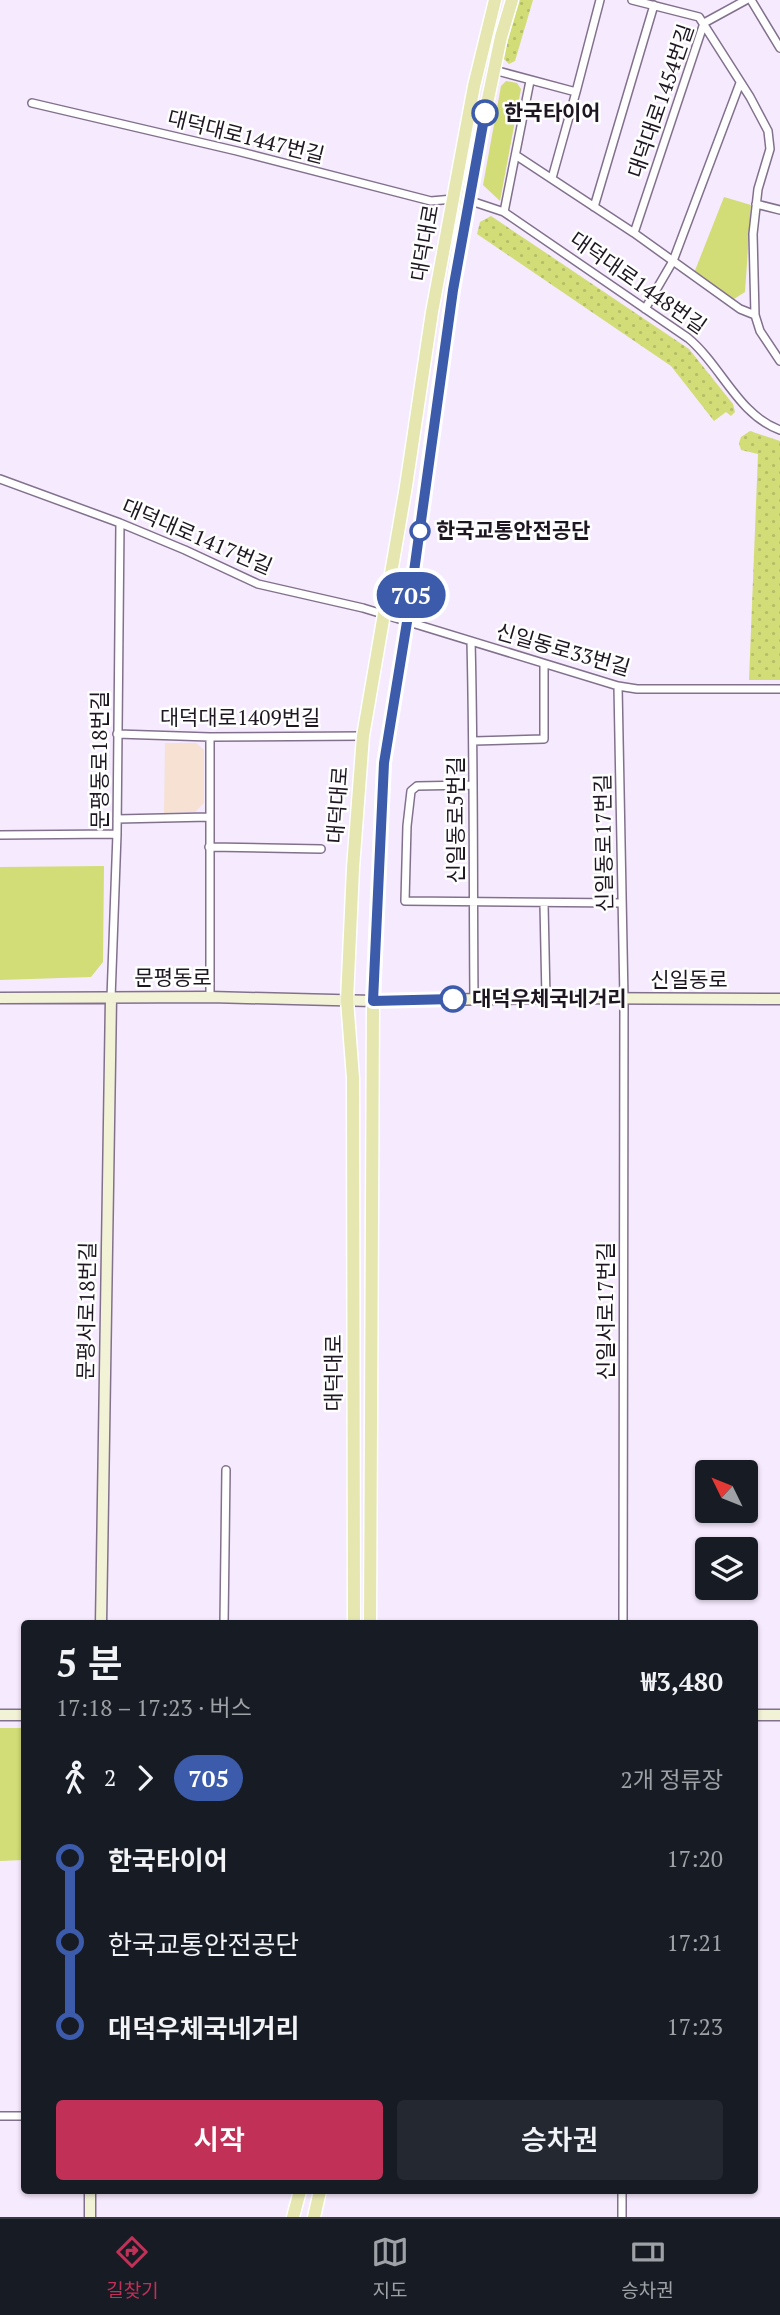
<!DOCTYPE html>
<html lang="ko">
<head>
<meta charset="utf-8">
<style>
	:root { --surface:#171b24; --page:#242831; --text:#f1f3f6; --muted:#9ea1a6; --line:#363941; --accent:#c03057 }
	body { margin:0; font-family:"PT Serif","Noto Sans KR",serif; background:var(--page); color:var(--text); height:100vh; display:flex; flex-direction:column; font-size:26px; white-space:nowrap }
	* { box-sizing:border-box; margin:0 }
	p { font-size:23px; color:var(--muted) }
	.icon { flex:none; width:38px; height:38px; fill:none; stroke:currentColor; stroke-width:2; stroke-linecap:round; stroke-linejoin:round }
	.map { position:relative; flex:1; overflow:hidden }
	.side { position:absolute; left:21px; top:1620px; width:737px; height:574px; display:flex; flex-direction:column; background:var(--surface); border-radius:7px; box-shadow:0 2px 5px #0004 }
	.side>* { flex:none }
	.badge { padding:0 14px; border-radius:23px; font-size:24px; line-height:46px }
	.needle { width:46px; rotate:313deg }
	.buttons { position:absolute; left:695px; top:1460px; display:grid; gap:14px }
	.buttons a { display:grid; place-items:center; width:63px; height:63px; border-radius:7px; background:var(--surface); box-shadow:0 2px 5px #0004; font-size:35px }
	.map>.badge { position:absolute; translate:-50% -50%; box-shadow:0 0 0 4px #fff }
	.legs { display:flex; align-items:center; gap:10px; height:77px; padding:0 35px; font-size:23px }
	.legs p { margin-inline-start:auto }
	.summary { display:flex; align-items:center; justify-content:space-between; height:119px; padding:0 35px }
	h1 { font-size:38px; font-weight:600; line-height:52px }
	.cta { display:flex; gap:14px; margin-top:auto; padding:14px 35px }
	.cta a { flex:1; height:80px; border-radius:7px; background:var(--accent); color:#fff; font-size:28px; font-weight:600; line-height:80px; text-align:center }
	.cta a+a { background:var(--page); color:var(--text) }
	ul { padding:0 35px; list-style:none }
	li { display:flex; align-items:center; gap:24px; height:84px; font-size:26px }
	li i { display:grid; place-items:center; width:10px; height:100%; margin:0 9px; background:currentColor }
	li i::after { content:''; width:18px; height:18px; margin:-9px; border:5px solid; border-radius:50%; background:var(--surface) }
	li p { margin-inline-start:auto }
	li:first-child i { background:linear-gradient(#0000 50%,currentColor 0) }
	li:last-child i { background:linear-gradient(currentColor 50%,#0000 0) }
	.tabs { display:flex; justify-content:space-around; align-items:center; height:98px; border-top:2px solid var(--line); background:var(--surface); font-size:19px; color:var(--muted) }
	.tabs a { display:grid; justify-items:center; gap:4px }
	.tabs .active { color:var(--accent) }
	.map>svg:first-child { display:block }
	.education { fill:#f6e1d3 }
	.grass { fill:url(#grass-dots) }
	.park { fill:#d2dd77 }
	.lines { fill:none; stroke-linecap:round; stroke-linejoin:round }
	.street-casing { stroke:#82718d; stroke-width:10 }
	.secondary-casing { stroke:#82718d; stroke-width:13 }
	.primary-casing { stroke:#fff; stroke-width:15 }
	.street { stroke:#fff; stroke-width:7 }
	.secondary { stroke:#f2f2d7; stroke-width:10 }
	.primary { stroke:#e6e6b0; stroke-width:12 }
	.line-1-casing { stroke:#fff; stroke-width:16 }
	.line-1 { stroke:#3d5bab; stroke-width:10 }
	.stop-1-dot { fill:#fff; stroke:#3d5bab; stroke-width:3.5 }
	.labels { text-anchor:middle; stroke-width:5; stroke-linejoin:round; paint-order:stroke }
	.street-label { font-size:21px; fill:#1e1722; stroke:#fff }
	.stop-label { font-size:21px; font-weight:bold; fill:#1e1722; stroke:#fff; text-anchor:start }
</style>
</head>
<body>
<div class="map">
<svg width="780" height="2217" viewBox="0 0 780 2217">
	<defs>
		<pattern id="grass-dots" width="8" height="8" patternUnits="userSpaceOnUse" patternTransform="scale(1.75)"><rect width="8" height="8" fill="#d2dd77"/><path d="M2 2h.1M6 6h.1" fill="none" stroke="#b4bd67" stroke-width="1.8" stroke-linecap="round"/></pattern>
	</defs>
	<rect width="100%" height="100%" fill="#f6eafe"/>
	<path class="education" d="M 165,743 L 196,743 L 204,750 L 204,803 L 195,812 L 164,813 Z"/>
	<path class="grass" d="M 519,0 L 533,0 L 515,61 L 509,64 L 503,58 Z
		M 491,216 L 689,349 L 733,404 L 735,412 L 731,416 L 726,412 L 714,421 L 671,366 L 477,234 L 480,222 Z
		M 750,431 L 780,441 L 780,680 L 749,680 L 758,454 L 741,450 L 739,443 L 741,437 Z"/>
	<path class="park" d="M 506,81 L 517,83 L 521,89 L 500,201 L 483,185 L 501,86 Z
		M 724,197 L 751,205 L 745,292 L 734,299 L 694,273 Z
		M 104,866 L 103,962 L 91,977 L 0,980 L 0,867 Z
		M 0,1728 L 24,1728 L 24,1860 L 0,1861 Z"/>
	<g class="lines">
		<defs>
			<path id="street" d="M 632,0 L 699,17 L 750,97 L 768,131 L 770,149 L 758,189 L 753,234 L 755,315
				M 751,0 L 780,48
				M 494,70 L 576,92 L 600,0
				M 32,103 L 237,151 L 431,201 L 453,199
				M 517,156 L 634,233 L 740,309 L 755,315 L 760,331 L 780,361
				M 552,178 L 576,92
				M 465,199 L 504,212 L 688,338 C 721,365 738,415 780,430
				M 756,204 L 780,210
				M 594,207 L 654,5
				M 504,212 L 530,81
				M 634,233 L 704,23 L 746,0
				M 645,309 L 673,261 L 740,83
				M 0,479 L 120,523 L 185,550 L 258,584 L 363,608 L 618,686 L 637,689 L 780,689
				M 471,641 C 474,760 473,879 474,998
				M 618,686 L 624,999 L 623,1624
				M 117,734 L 210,737 L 363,736
				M 474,741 L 544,739 L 544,664
				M 472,785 L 417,786 L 411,791 L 407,826 L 405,901 L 622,903
				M 117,819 L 209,817
				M 0,835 L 117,834
				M 209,847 L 321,849
				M 544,904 L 546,998
				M 210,997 L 210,737
				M 111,998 L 117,834 L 120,523
				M 224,1624 L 226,1470
				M 0,2116 L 24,2116
				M 622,2191 L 622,2217"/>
			<path id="secondary" d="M 0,998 L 210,997 L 373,1001 L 546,998 L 780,999
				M 101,1624 L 111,998
				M 0,1715 L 24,1715
				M 754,1715 L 780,1715
				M 90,2217 L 90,2191"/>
			<path id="primary" d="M 354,1624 L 353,1078 L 347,1000 L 353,868 L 363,736 L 406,486 L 432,312 L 474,86 L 495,0
				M 370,1624 L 373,1001 L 384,763 L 407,622 L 437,397 L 467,199 L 501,37 L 512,0
				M 293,2217 L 300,2191
				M 314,2217 L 320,2191"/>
		</defs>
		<use href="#street" class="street-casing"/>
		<use href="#secondary" class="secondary-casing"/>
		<use href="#primary" class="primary-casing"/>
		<use href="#street" class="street"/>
		<use href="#secondary" class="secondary"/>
		<use href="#primary" class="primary"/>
	</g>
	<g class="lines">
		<defs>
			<path id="line-1" d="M 453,999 L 373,1001 L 384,763 L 407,622 L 453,290 L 485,113"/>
		</defs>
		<use href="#line-1" class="line-1-casing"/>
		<use href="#line-1" class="line-1"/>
	</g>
	<g class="stop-1-dot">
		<circle cx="485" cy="113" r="12"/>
		<circle cx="420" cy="531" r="9"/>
		<circle cx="453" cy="999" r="12"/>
	</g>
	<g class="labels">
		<g class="street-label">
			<text transform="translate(661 101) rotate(-71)" y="7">대덕대로1454번길</text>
			<text transform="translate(246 137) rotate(14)" y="7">대덕대로1447번길</text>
			<text transform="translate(425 243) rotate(-80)" y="7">대덕대로</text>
			<text transform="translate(638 283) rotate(35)" y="7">대덕대로1448번길</text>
			<text transform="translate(197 537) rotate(23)" y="7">대덕대로1417번길</text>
			<text transform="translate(563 650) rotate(16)" y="7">신일동로33번길</text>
			<text x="240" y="725">대덕대로1409번길</text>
			<text transform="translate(100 760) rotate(-90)" y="7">문평동로18번길</text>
			<text transform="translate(338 805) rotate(-86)" y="7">대덕대로</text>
			<text transform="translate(456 820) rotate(-90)" y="7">신일동로5번길</text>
			<text transform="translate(604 843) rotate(-91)" y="7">신일동로17번길</text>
			<text x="173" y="985">문평동로</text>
			<text x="689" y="987">신일동로</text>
			<text transform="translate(87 1311) rotate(-89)" y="7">문평서로18번길</text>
			<text transform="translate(606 1311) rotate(-90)" y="7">신일서로17번길</text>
			<text transform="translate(334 1373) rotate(-90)" y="7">대덕대로</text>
		</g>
		<g class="stop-label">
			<text x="504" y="120">한국타이어</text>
			<text x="436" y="538">한국교통안전공단</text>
			<text x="472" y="1006">대덕우체국네거리</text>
		</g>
	</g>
</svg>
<div class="buttons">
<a><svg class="needle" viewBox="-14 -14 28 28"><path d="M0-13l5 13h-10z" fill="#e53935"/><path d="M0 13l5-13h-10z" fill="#9ea1a6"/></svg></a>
<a><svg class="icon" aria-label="layers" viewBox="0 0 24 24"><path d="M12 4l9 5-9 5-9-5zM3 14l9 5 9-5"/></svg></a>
</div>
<b class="badge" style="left:411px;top:595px;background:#3d5bab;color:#fff">705</b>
<section class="side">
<div class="summary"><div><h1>5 분</h1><p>17:18 – 17:23 · 버스</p></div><b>₩3,480</b></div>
<div class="legs"><svg class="icon" aria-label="walk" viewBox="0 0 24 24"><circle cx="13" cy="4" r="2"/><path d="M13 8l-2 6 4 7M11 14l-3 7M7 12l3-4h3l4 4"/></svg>2<svg class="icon" aria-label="forward" viewBox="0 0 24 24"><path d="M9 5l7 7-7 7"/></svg><b class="badge" style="background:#3d5bab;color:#fff">705</b><p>2개 정류장</p></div>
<ul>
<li><i style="color:#3d5bab"></i><b>한국타이어</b><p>17:20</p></li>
<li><i style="color:#3d5bab"></i><span>한국교통안전공단</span><p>17:21</p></li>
<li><i style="color:#3d5bab"></i><b>대덕우체국네거리</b><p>17:23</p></li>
</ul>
<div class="cta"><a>시작</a><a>승차권</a></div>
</section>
</div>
<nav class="tabs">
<a class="active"><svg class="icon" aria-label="directions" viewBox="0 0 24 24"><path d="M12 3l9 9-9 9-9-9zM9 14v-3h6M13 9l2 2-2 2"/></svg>길찾기</a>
<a><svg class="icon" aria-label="map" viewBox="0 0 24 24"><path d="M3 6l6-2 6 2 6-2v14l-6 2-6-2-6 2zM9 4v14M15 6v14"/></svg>지도</a>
<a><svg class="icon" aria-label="tickets" viewBox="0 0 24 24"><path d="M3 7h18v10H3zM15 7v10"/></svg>승차권</a>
</nav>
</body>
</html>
